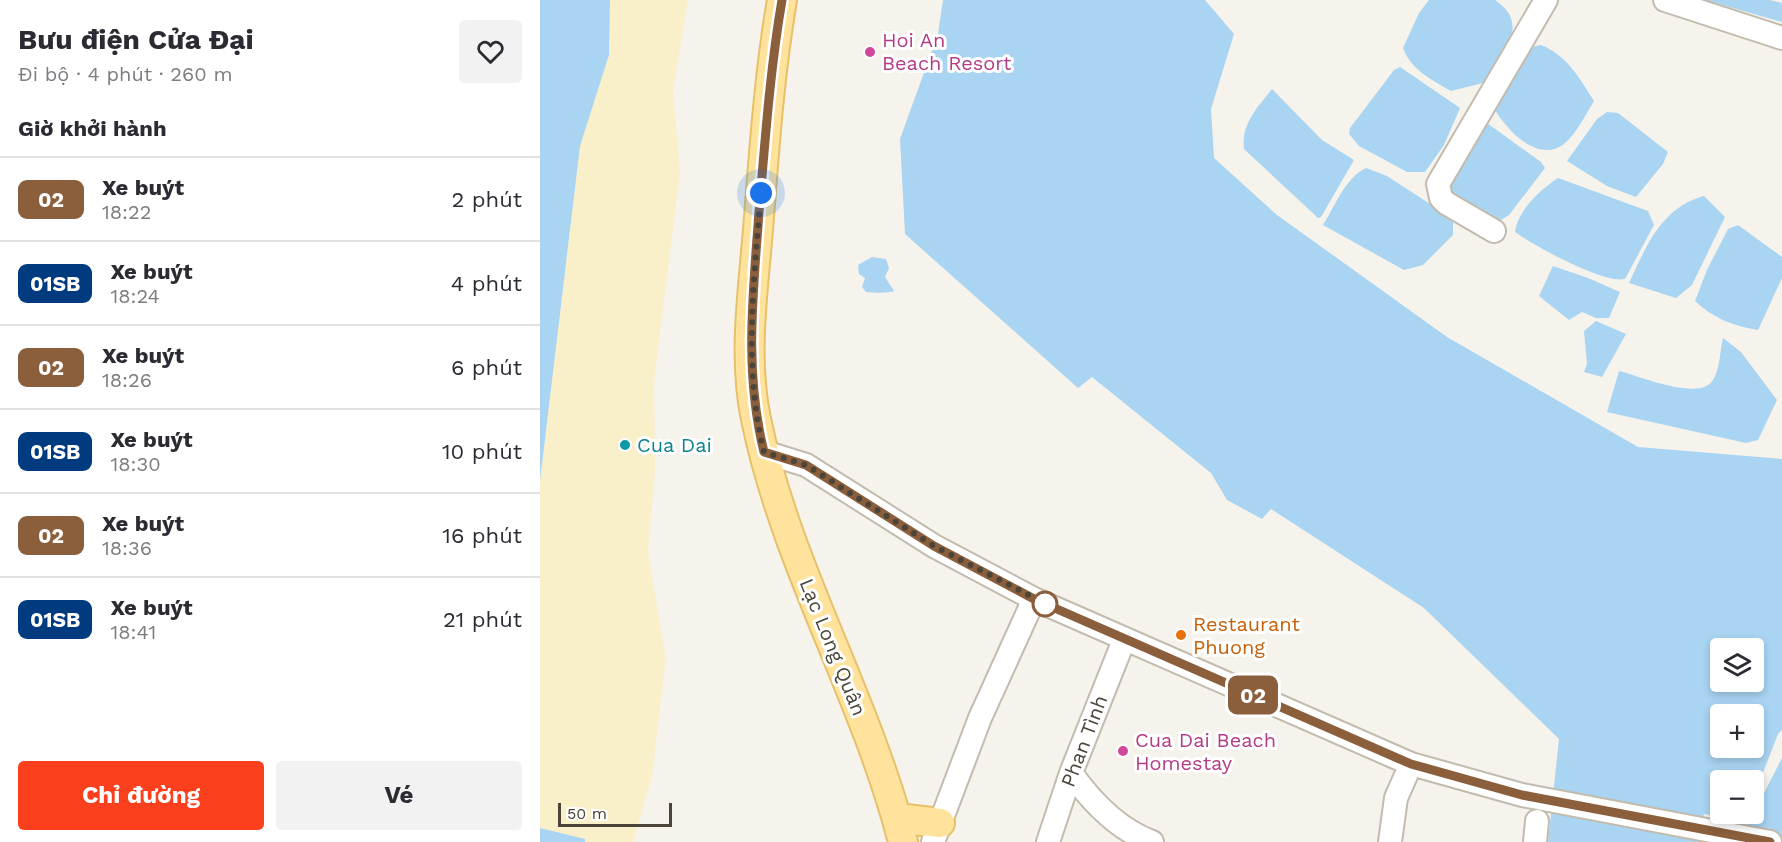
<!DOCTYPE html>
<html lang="vi">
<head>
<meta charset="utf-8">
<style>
	:root { --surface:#fff; --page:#f2f2f3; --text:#2b2b33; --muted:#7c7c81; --line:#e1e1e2; --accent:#fc3f1d }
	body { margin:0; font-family:"Work Sans",sans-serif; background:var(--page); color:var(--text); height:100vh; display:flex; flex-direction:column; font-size:22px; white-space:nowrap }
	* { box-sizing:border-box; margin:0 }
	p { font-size:20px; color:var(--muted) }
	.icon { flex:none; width:33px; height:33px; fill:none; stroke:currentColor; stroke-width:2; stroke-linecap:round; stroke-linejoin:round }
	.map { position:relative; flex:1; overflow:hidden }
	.drawer { display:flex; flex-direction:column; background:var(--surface); width:540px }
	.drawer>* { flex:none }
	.badge { padding:0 12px; border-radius:9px; font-size:21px; line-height:39px }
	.fabs { position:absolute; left:1170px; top:638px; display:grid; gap:12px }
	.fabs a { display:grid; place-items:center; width:54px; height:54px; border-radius:6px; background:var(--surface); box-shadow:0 3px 9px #0003; font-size:30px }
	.scale { position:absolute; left:18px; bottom:15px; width:114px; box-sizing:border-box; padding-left:6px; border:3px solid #4b4439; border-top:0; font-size:16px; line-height:21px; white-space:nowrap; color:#4b4439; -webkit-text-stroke:4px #fff; paint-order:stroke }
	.you { position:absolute; width:30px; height:30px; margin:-15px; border:4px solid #fff; border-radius:50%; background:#1a73e8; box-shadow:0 0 0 9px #1a73e833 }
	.map>.badge { position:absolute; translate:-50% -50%; box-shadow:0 0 0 3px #fff }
	h2 { padding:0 18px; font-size:22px; line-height:54px }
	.round { display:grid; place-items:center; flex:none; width:63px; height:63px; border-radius:6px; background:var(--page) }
	.headline { display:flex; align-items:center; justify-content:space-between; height:102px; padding:0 18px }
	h1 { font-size:28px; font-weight:700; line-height:45px }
	.button { display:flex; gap:12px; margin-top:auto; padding:12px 18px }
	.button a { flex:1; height:69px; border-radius:6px; background:var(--accent); color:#fff; font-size:24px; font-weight:700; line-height:69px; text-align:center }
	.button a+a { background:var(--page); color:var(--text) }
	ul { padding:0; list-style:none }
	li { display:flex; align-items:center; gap:18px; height:84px; padding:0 18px; border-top:2px solid var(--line) }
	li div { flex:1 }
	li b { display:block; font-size:22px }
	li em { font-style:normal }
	li .badge { min-width:66px; font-weight:700; text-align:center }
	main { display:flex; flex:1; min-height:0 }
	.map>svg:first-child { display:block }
	.sand { fill:#f9efc9 }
	.water { fill:#a9d4f2; fill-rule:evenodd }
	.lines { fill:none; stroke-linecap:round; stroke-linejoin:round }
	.minor-casing { stroke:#c2bbae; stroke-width:26 }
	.major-casing { stroke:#e6c16a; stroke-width:32 }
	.minor { stroke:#fff; stroke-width:22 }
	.major { stroke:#ffe39c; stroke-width:28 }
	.line-casing { stroke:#fff; stroke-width:14 }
	.line { stroke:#8b5e3c; stroke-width:9 }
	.walk { stroke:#4b4439; stroke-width:6; stroke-dasharray:0 10.8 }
	.hotel-dot { fill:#d1479c; stroke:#fff; stroke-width:2 }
	.culture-dot { fill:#0f9aa8; stroke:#fff; stroke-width:2 }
	.stop-dot { fill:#fff; stroke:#8b5e3c; stroke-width:3 }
	.food-dot { fill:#e8710a; stroke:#fff; stroke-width:2 }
	.labels { text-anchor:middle; stroke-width:6; stroke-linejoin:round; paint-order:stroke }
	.hotel-label { font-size:20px; fill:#b23c85; stroke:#fff; text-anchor:start }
	.culture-label { font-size:20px; fill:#0d838f; stroke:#fff; text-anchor:start }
	.food-label { font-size:20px; fill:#c56008; stroke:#fff; text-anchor:start }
	.street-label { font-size:20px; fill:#4b4439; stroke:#fff }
</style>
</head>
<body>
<main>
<section class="drawer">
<div class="headline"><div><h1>Bưu điện Cửa Đại</h1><p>Đi bộ · 4 phút · 260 m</p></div><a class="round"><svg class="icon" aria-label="heart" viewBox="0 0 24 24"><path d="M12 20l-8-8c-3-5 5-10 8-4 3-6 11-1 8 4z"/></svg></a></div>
<h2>Giờ khởi hành</h2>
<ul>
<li><span class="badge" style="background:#8b5e3c;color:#fff">02</span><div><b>Xe buýt</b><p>18:22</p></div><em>2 phút</em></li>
<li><span class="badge" style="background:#003b80;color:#fff">01SB</span><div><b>Xe buýt</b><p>18:24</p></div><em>4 phút</em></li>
<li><span class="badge" style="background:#8b5e3c;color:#fff">02</span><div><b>Xe buýt</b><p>18:26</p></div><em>6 phút</em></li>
<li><span class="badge" style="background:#003b80;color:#fff">01SB</span><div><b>Xe buýt</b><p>18:30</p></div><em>10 phút</em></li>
<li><span class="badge" style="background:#8b5e3c;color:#fff">02</span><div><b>Xe buýt</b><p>18:36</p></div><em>16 phút</em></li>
<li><span class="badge" style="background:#003b80;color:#fff">01SB</span><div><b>Xe buýt</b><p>18:41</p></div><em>21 phút</em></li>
</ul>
<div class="button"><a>Chỉ đường</a><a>Vé</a></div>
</section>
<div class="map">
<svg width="1242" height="842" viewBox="0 0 1242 842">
	<rect width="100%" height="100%" fill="#f6f3ec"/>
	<path class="sand" d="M 70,0 L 148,0 L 133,91 L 140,173 L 114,382 L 115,470 L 108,552 L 126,659 L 112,776 L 93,842 L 45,842 L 44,839 L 0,828 L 0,481 L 40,146 L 69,55 Z"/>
	<path class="water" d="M 0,0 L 70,0 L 69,55 L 40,146 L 0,481 Z
		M 403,0 L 665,0 L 694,34 L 671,109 L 674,158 L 737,215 L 907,337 L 1098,447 L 1242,459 L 1242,730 L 1238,734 L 1214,796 L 1214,780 L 1180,780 L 1180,813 L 1207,813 L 1204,821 L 1164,814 L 1157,840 L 1161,842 L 1008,842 L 1019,739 L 884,608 L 731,509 L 722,519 L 687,500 L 671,473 L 552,377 L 538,388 L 365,234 L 360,139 L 398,34 ZM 1180,648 L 1214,648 L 1214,681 L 1180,681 ZM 1180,714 L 1214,714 L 1214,747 L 1180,747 Z
		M 889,0 L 955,0 C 993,25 960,57 943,83 L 911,91 C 892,80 871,70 863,48 L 879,13 Z
		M 1165,0 L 1230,0 L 1242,3 L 1242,22 Z
		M 1001,45 C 1027,55 1040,79 1054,101 C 1046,114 1036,134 1024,144 C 998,164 967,130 955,110 L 960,91 L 991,47 Z
		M 860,67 L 920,108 L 904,145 L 885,172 L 867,172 L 819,146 L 809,134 L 810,128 L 854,70 Z
		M 732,89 L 782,140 L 814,160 L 781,217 L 778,218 L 704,149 C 701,124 717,108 732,89 Z
		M 1067,112 L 1078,113 L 1128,152 L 1123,164 L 1096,197 L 1067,186 L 1027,161 L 1057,119 Z
		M 947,123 L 1001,162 L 1005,168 L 969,215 L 961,220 L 908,193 L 908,182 Z
		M 826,168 L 847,176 L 913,219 L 913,235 L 883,265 L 864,270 L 783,225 C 795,206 806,177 826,168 Z
		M 1018,178 L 1108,211 L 1114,225 L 1085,279 C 1064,284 994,246 975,232 C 978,210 1000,190 1018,178 Z
		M 1164,196 L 1185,217 L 1152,285 L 1136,298 L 1089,283 C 1107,245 1121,208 1164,196 Z
		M 1198,225 L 1242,257 L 1242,278 L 1218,330 C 1193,326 1173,318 1155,301 L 1167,270 L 1188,229 Z
		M 332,257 L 346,259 L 349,268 L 345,277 L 354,291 C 349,293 332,293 326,292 L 322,287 L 325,278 L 319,274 L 318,265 Z
		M 1013,266 L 1048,278 L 1080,292 L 1069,318 L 1056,318 L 1042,312 L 1029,320 L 999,296 Z
		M 1056,321 L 1086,334 L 1062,377 L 1044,372 L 1047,364 L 1044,331 Z
		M 1183,338 L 1201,352 L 1237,400 L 1218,440 L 1206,443 L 1067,412 L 1079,371 C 1100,376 1160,402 1173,380 C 1180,370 1180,350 1183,338 Z
		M 1242,758 L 1242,837 L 1205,830 Z
		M 0,828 L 45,839 L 45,842 L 0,842 Z"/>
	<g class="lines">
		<defs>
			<path id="minor" d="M 1125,0 L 1242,38
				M 954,231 L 906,203 L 901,198 L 898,184 L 1006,0
				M 224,452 L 266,465 L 394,546 L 494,599 L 871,764 L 982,795 L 1230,842
				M 531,773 C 551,801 579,830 612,842
				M 393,842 L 440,718 L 494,599
				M 508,842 L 531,773 L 584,640
				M 850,842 L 856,798 L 871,764
				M 995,842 L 997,821"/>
			<path id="major" d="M 242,0 C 229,76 224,153 218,230 C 213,291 203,358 216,419 C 246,566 326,697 363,842
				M 357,818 L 400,823"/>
		</defs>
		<use href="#minor" class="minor-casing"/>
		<use href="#major" class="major-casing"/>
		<use href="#minor" class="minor"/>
		<use href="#major" class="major"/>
	</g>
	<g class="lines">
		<defs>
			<path id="line" d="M 242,0 C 230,70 225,142 219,212 C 213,295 204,371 224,452 L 266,465 L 394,546 L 494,599 L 871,764 L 982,795 L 1230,842"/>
		</defs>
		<use href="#line" class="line-casing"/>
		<use href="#line" class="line"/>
		<path class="walk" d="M 221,193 C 214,280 203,366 224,452 L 266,465 L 394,546 L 512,607 L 505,604"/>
	</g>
	<g class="hotel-dot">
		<circle cx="330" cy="52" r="6"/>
		<circle cx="583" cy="751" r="6"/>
	</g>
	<circle class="culture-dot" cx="85" cy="445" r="6"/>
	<circle class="stop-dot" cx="505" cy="604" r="12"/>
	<circle class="food-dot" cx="641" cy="635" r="6"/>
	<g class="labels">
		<g class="hotel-label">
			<text x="342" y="47">Hoi An<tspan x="342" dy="23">Beach Resort</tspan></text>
			<text x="595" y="747">Cua Dai Beach<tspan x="595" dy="23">Homestay</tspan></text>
		</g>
		<g class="culture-label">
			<text x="97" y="452">Cua Dai</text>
		</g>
		<g class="food-label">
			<text x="653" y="631">Restaurant<tspan x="653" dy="23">Phuong</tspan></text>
		</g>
		<g class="street-label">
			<text transform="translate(293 647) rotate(68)" y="7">Lạc Long Quân</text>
			<text transform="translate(544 741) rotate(-69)" y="7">Phan Tình</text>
		</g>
	</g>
</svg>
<div class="fabs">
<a><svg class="icon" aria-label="layers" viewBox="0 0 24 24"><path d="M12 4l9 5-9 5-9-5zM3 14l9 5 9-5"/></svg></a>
<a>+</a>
<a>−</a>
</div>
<div class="scale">50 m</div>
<div class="you" style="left:221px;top:193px"></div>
<b class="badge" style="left:713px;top:695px;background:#8b5e3c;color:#fff">02</b>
</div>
</main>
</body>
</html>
